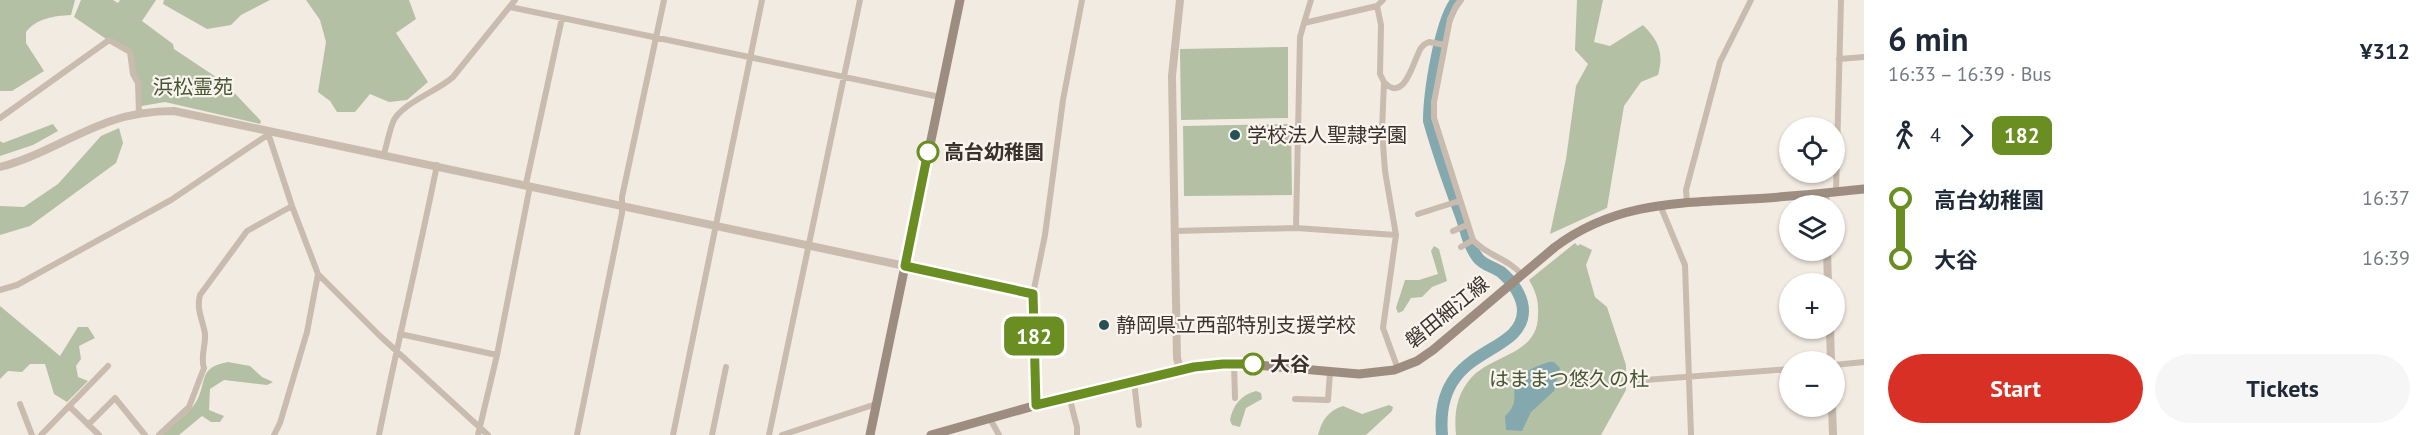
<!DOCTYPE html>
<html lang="en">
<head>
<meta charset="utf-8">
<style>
	:root { --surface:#fff; --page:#f6f6f7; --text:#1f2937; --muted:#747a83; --accent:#d93025 }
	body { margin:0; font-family:"PT Sans","Noto Sans JP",sans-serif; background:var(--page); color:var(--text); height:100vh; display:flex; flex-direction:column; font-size:22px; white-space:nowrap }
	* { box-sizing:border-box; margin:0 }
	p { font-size:20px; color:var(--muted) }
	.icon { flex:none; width:33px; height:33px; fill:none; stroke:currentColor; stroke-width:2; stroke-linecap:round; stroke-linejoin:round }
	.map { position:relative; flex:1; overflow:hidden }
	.side { display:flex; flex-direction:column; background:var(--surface); width:570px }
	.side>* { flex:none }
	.badge { padding:0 12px; border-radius:9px; font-size:21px; line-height:39px }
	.buttons { position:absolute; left:1779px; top:117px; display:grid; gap:12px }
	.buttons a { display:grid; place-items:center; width:66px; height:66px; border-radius:50%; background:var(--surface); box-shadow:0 2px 4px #0004; font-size:30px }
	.map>.badge { position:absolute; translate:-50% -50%; box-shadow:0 0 0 3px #fff }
	.legs { display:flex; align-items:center; gap:9px; height:66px; padding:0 24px; font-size:20px }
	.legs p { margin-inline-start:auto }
	.head { display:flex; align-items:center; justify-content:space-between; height:102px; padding:0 24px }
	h1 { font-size:33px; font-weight:800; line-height:45px }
	.action { display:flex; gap:12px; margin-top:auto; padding:12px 24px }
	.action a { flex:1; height:69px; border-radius:36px; background:var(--accent); color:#fff; font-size:24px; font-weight:800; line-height:69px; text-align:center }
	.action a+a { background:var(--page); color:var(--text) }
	ul { padding:0 24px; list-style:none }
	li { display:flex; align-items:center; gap:21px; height:60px; font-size:22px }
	li i { display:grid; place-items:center; width:9px; height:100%; margin:0 8px; background:currentColor }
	li i::after { content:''; width:15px; height:15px; margin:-8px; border:4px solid; border-radius:50%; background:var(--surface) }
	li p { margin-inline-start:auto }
	li:first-child i { background:linear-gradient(#0000 50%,currentColor 0) }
	li:last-child i { background:linear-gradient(currentColor 50%,#0000 0) }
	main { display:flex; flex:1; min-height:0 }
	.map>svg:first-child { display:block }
	.green { fill:#b4c0a3 }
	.water { fill:#83a8ad }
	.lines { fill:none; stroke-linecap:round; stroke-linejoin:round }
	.river { stroke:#83a8ad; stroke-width:12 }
	.minor { stroke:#c9bcae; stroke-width:6 }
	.tertiary { stroke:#c9bcae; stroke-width:8 }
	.secondary { stroke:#9d8c80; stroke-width:9 }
	.line-1-casing { stroke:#fff; stroke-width:14 }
	.line-1 { stroke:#6b8e23; stroke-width:9 }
	.poi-dot { fill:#255157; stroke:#f9f5ee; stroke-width:2 }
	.stop-1-dot { fill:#fff; stroke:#6b8e23; stroke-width:3 }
	.labels { text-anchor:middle; stroke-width:4.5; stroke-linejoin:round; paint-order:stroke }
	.park-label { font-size:20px; fill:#465532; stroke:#f9f5ee }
	.poi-label { font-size:20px; fill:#39312c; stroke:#f9f5ee; text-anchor:start }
	.stop-label { font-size:20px; font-weight:bold; fill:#39312c; stroke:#f9f5ee; text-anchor:start }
	.street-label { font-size:20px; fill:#39312c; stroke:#f9f5ee }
</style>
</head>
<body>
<main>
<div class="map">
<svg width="1864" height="435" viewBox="0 0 1864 435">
	<rect width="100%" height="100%" fill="#f2ebe2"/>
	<path class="green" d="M 0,0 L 75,0 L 71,15 C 54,16 37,18 26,32 L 26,43 L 44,71 L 12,91 L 0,91 Z
		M 81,0 L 113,0 L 118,3 L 120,0 L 156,0 L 142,21 L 173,44 L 174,49 L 225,83 L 261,121 L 260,124 L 165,102 L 136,107 L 137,82 L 131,56 L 74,17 Z
		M 164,0 L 270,0 L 241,15 L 231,25 L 207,29 L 163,4 Z
		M 306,0 L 409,0 L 416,19 L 396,33 L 428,82 L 407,100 L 389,102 L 370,94 L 355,112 L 337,112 L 330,101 L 318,92 L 326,42 L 320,20 Z
		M 1577,0 L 1603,0 L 1594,42 L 1610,46 L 1643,25 C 1659,41 1664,53 1658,75 L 1641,82 L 1624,106 L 1607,208 L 1550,234 L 1566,159 L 1576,86 L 1588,64 L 1575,50 Z
		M 1288,47 L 1288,118 L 1181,120 L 1180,49 Z
		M 53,124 L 58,131 L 33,145 L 0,156 L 0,141 L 3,143 Z
		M 1291,124 L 1292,195 L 1184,196 L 1183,126 Z
		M 119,128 L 123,143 L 116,163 L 30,226 L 0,235 L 0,206 L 24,207 L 58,184 L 101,136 Z
		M 1575,243 L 1578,246 L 1580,244 L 1592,250 L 1586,265 L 1595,297 L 1607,307 L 1626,365 L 1626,390 L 1601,435 L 1456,435 C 1454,414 1456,395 1471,378 C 1493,354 1538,355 1538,315 C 1539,301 1536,292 1529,280 Z
		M 1434,246 L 1439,249 L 1447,281 L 1432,287 L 1422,297 L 1411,298 L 1403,311 L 1398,313 L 1396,308 L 1405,280 L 1419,280 L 1438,274 L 1431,251 Z
		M 0,306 L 60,356 L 78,327 L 88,327 L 95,338 L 79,346 L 81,359 L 76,366 L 78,377 L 88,381 L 67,402 L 54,394 L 45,364 L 30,364 L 22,372 L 8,371 L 0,379 Z
		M 228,362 L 250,366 L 262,377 L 273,382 L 267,385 L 224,380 L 210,389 L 209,410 L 224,416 L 220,422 L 211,422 L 202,416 L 179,435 L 162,435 C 172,425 189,414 196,402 C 208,381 197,368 228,362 Z
		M 1256,391 L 1261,393 L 1262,399 L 1246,408 L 1240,427 L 1232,425 L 1230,420 C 1233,405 1241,395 1256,391 Z
		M 1389,405 L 1393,407 L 1392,411 L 1366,435 L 1318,435 C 1322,420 1328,411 1343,406 L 1362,414 Z"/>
	<path class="water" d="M 1549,362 L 1554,362 L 1560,368 L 1554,391 L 1531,412 L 1522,431 L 1506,430 L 1505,416 C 1529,396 1492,380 1549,362 Z"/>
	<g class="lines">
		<path class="river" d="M 1442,435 C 1434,344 1522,358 1523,311 C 1523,296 1512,281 1501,272 C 1494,267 1483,265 1478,258 C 1468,245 1466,230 1461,216 C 1449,184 1438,153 1429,121 C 1429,94 1440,20 1457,0"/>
		<path class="minor" d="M 1311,0 L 1304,23 L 1377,6 L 1383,0
			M 1461,0 L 1456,6 L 1450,19 L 1434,102 L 1434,118 L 1473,240 C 1487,256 1508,258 1522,275
			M 1377,6 L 1381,25 L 1380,74 L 1384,82 L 1382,131 L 1385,171 L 1396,235 L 1383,328 L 1398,369
			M 510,7 L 940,97
			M 1839,59 L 1864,57
			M 1384,82 C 1405,105 1414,58 1421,48 C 1423,45 1426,43 1429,42 L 1445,45
			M 0,118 L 109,40 L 130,52 L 133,74 L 138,83 L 139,114
			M 267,130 L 292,206 L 318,274 L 307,332 L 280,423 L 274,435
			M 384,154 C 387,144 389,132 393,122 C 400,104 438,91 453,77 L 515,0
			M 526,184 L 562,18
			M 1836,192 L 1841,0
			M 1687,203 L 1686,190 L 1720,62 L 1751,0
			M 1660,205 L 1685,265 L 1691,435
			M 1418,214 L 1459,201
			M 1296,228 L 1396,235
			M 1174,231 L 1296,228 L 1300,37 L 1304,23
			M 1453,231 L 1467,225
			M 1461,247 L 1473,240
			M 905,266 L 1033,294
			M 318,274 L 379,335 L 488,435
			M 0,290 L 17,285 L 171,200 L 266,136 L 267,130
			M 400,334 L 497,355
			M 1234,364 L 1235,398
			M 1834,365 L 1864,362
			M 1134,381 L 1139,425
			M 1632,381 L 1790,369
			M 1069,396 L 1077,427 L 1077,435
			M 1295,399 L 1328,400 L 1330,372
			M 20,404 L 32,435
			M 1036,404 L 1033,294 L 1045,235 L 1063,100 L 1082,0
			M 69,406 L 99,435
			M 989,417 L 999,435
			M 88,425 L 115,398 L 145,435
			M 41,435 L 108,366
			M 159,435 L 189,407 L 204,368 C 200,357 206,346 205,334 C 203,320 196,310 200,295 L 247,231 L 292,206
			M 379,435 C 397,345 419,255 437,165
			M 478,435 L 497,355 L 530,186
			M 577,435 L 622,213 L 622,197 L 664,0
			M 673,435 L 762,0
			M 712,435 L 726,367
			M 769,435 L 860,0
			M 782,435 L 876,404"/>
		<path class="tertiary" d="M 0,167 C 39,157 73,134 111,121 C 131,114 152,111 174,111 L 905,266
			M 1825,193 L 1826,206
			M 1827,250 L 1828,284
			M 1830,328 L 1831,362
			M 1180,370 L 1177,358 L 1172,76 L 1180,0
			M 1832,406 L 1833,435"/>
		<path class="secondary" d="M 870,435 L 960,0
			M 931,435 L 1069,396 L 1202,366 L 1245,364 L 1359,374 L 1394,370 L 1417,361 L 1433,350 L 1555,247 C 1615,202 1678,203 1749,199 C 1787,197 1826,193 1864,189"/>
	</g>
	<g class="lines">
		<defs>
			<path id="line-1" d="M 928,152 L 905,266 L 1033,294 L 1036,405 L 1194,367 L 1223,364 L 1253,364"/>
		</defs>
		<use href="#line-1" class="line-1-casing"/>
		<use href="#line-1" class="line-1"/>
	</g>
	<g class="poi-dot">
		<circle cx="1235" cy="135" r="6"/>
		<circle cx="1104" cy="325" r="6"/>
	</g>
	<g class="stop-1-dot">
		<circle cx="928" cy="152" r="10"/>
		<circle cx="1253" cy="364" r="10"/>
	</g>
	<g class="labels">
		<g class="park-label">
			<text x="193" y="94">浜松霊苑</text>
			<text x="1569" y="386">はままつ悠久の杜</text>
		</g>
		<g class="poi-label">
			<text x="1247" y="142">学校法人聖隷学園</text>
			<text x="1116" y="332">静岡県立西部特別支援学校</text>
		</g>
		<g class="stop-label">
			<text x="944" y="159">高台幼稚園</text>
			<text x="1270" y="371">大谷</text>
		</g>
		<g class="street-label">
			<text transform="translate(1447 312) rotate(-39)" y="7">磐田細江線</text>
		</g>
	</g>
</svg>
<div class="buttons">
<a><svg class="icon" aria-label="locate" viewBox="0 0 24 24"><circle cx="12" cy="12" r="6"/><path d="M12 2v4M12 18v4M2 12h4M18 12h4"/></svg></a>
<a><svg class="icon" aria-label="layers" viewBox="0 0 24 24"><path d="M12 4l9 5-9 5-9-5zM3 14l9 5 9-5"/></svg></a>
<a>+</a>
<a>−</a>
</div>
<b class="badge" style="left:1034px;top:336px;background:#6b8e23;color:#fff">182</b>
</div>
<section class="side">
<div class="head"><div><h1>6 min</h1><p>16:33 – 16:39 · Bus</p></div><b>¥312</b></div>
<div class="legs"><svg class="icon" aria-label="walk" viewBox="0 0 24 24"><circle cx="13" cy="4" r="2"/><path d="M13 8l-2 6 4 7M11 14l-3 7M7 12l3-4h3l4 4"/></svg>4<svg class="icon" aria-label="forward" viewBox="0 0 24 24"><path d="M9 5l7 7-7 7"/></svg><b class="badge" style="background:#6b8e23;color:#fff">182</b></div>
<ul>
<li><i style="color:#6b8e23"></i><b>高台幼稚園</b><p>16:37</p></li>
<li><i style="color:#6b8e23"></i><b>大谷</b><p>16:39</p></li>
</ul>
<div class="action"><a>Start</a><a>Tickets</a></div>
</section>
</main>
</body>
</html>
